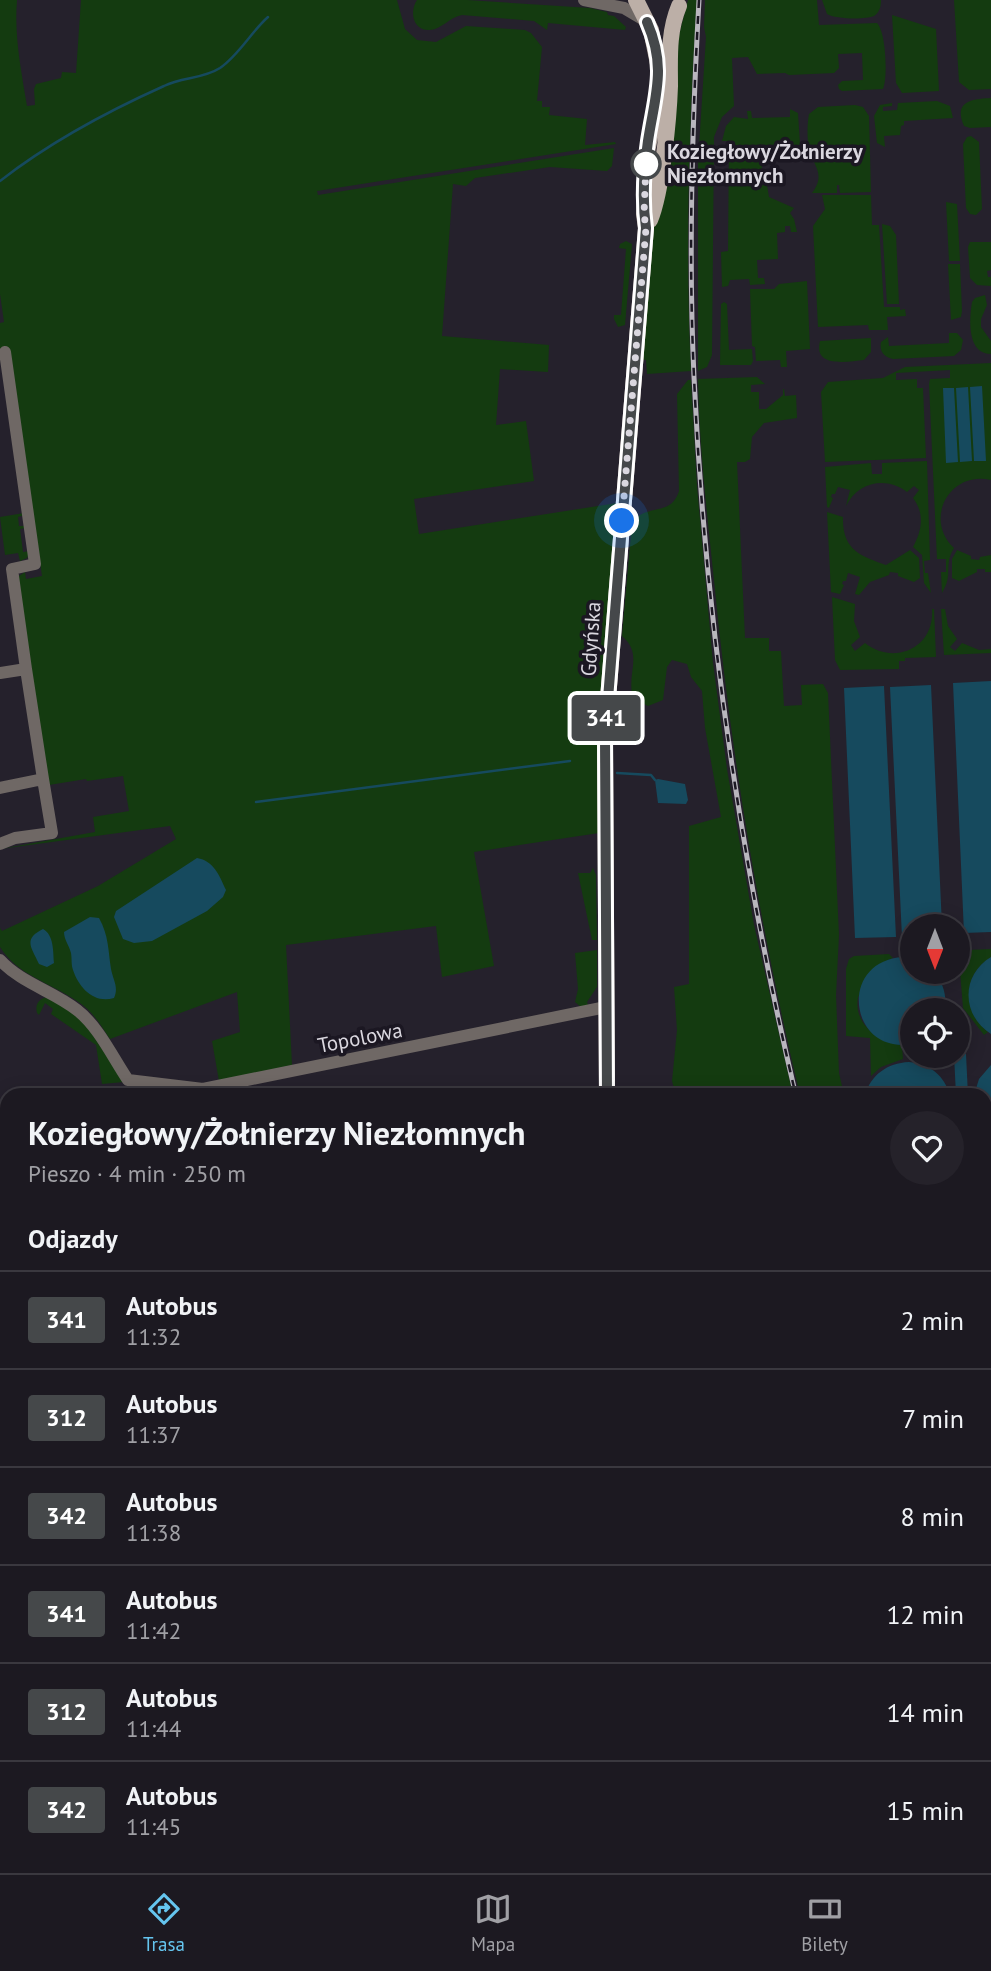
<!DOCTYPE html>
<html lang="pl">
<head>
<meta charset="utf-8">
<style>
	:root { --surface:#1c1921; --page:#25222a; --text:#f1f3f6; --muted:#a0a0a5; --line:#3a383f; --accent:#65c5ef }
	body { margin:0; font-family:"PT Sans",sans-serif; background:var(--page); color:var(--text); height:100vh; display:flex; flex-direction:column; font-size:26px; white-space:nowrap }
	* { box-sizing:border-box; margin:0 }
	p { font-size:23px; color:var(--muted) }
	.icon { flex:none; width:38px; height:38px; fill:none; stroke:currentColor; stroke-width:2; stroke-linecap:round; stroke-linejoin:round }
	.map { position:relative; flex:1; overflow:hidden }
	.drawer { position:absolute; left:0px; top:1088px; width:992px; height:786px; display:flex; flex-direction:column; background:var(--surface); border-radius:21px 21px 0 0; box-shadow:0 4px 18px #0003,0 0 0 2px var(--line) }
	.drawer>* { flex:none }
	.badge { padding:0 14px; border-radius:5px; font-size:24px; line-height:46px }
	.needle { width:46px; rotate:180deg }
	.controls { position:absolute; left:900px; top:914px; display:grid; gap:14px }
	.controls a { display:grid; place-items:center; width:70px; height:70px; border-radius:50%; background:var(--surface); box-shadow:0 4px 18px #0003,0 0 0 2px var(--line); font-size:35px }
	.you { position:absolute; width:35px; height:35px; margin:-18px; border:5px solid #fff; border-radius:50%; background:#1a73e8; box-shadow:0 0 0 10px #1a73e833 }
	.map>.badge { position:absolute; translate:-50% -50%; box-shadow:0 0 0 4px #fff }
	h2 { padding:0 28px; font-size:26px; line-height:63px }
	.round { display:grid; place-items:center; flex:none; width:74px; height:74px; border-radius:37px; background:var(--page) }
	.head { display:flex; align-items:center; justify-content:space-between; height:119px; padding:0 28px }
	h1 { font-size:33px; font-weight:700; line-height:52px }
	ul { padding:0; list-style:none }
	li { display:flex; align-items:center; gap:21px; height:98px; padding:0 28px; border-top:2px solid var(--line) }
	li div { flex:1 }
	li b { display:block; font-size:26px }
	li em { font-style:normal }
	li .badge { min-width:77px; font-weight:700; text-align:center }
	.dock { display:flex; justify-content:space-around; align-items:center; height:98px; border-top:2px solid var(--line); background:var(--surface); font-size:19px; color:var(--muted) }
	.dock a { display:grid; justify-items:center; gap:4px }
	.dock .current { color:var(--accent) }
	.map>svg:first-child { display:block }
	.green { fill:#143b10 }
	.water { fill:#164a5e }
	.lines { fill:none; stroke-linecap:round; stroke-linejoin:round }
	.stream { stroke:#164a5e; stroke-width:2.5 }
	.minor { stroke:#6f6865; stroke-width:12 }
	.major { stroke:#bcafa7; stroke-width:16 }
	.rail-casing { stroke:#b9b6be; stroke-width:5 }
	.rail { stroke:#1b1722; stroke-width:2.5; stroke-dasharray:8; stroke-linecap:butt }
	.line-casing { stroke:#fff; stroke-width:16 }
	.line { stroke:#45484a; stroke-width:10 }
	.walk { stroke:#dad7df; stroke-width:7; stroke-dasharray:0 12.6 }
	.stop-dot { fill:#fff; stroke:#45484a; stroke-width:3.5 }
	.labels { text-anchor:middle; stroke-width:7; stroke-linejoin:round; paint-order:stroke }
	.stop-label { font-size:21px; font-weight:bold; fill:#dad7df; stroke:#1b1722; text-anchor:start }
	.street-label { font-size:21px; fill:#dad7df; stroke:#1b1722 }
</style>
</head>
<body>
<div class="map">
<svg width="991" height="1873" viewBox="0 0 991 1873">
	<rect width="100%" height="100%" fill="#25212c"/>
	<path class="green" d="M 0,0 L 17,0 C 14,35 21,70 27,106 L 35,105 L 34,89 L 36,84 L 61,78 L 62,72 L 76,73 L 81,0 L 397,0 L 405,29 L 417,40 L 436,42 L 466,26 L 525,30 L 531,33 L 542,47 L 537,101 L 542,101 L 542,107 L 550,107 L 549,115 L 587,119 L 585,145 L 615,142 L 616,144 L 317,191 L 318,195 L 614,148 L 612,166 L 607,171 L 550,167 L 475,178 L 466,186 L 453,184 L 442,336 L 549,345 L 548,372 L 500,369 L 496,425 L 526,421 L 534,481 L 414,499 L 419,534 L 617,503 L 599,833 L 474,852 L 494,966 L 442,977 L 436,926 L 286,945 L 292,1065 L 219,1081 L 212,1041 L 240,1032 L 237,992 L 110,1039 C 100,1024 92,1010 77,1001 C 51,983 17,975 0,947 L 0,928 L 2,931 L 98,886 L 176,839 L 170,826 L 0,849 L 95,832 L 93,817 L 129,811 L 123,776 L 87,781 L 86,779 L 49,785 L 18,581 L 19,576 L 25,572 L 26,579 L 42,576 L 9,350 L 0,354 L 0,323 L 4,322 L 0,294 Z
		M 417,0 L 467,0 L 590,8 L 607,12 L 608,15 L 614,16 L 626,27 L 625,30 L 548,23 L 547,30 L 534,21 L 462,15 C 450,17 442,29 430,30 C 413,31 409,12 417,0 Z
		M 688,0 L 697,0 C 689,123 685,247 691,371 L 647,374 L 646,360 L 640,359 L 645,295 L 675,50 Z
		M 705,0 L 817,0 L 819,25 L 877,23 C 886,32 888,77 883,89 L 842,91 L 839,89 L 838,85 L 842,81 L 863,80 L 862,53 L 838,54 L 839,68 L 834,73 L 789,75 L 785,73 L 757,74 L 748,57 L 732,58 L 734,106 L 722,117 L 714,137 L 712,355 L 707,367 L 698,371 L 698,162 L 706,37 L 704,27 Z
		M 822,0 L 881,0 C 881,6 880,12 874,16 C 865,20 835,19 827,14 Z
		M 954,0 L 991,0 L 991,89 L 969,90 L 959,82 Z
		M 892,15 L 936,29 L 939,91 L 902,93 L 896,83 Z
		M 991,98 L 991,127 L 970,128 L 964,126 C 953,101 972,99 991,98 Z
		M 937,101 L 950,106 L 953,118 L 904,121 L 904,125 L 901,126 L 900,135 L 884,136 L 885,147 L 877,143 L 874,116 L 880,105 L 892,103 L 892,106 L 883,107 L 883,111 L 897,110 L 898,103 Z
		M 855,105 L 863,107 L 869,116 L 871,192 L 840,193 L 839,185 L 837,185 L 837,193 L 812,193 C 826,174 814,167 809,149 C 807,139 807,124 809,114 L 818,107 Z
		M 790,109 L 798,113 L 800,144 L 797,147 C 778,146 763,152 761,172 L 766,179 L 769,197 L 794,208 L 790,213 L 794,219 L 797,232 L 791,232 L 790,226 L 785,226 L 785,232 L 777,233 L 778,259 L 757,260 L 758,278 L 764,278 L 765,284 L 750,285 L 749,279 L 730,280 L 728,286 L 722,287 L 721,252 L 728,251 L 729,141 L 722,141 L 726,126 L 734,117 L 748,119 L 747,111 L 751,111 L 752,118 L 790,117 Z
		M 971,136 L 979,142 L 982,209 L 976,215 L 970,214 L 966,208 L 963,144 L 967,137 Z
		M 822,195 L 871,195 L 872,225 L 879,225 L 884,307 L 900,307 L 900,310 L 905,309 L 906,316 L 887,317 L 888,330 L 869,330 L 868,325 L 818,327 L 813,226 L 825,209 Z
		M 946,202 L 957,204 L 960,261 L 949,261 Z
		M 882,224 L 890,226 L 896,235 L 899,304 L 887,304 Z
		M 626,241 L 632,244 L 625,325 L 618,327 L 614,319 L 614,315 L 621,315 L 626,249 L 619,248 L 620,244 Z
		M 970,242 L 991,242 L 991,270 L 987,271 L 988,277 L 991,277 L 991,286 L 977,285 L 970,278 L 968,247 Z
		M 948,264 L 960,264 L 962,311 L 961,317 L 951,320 Z
		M 807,281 L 810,349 L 786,351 L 787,367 L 781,367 L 780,360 L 756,361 L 755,347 L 752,346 L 750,289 L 774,289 L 779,284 Z
		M 985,295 L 987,305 L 981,319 L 981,327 L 991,341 L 991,354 C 967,354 969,320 972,302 L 975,298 Z
		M 724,302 L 727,304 L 729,350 L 752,349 L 753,361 L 751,365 L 720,365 L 721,304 Z
		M 949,333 L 957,333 L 963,340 L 961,350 L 954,356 L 893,359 C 884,357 879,352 881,342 L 888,337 L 889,346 L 949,343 Z
		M 871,338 L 871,352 L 864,360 C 847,362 813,368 820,341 Z
		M 991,363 L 991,480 C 950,470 923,519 954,548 C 943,566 954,574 942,593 L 941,572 L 946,572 L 946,559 L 937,559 L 929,384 L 930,379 L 950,378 L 950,370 L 896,373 L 896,380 L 917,379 L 917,388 L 923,388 L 926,458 L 825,462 L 821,392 L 828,382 L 883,378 L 905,367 Z
		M 757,377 L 765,384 L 751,385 L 751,392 L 759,392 L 759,409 L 766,409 L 783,395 L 783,389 L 784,389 L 785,396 L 796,395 L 797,418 L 764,423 L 752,437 L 750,459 L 745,462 L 737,462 L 745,638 L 769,638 L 769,651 L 781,651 L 784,706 L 802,705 L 801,685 L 823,684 L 828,693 L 839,935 L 836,995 L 839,1073 L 844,1095 L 800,1095 C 759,923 731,755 714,580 C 707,513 699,446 698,379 Z
		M 688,380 L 691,380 L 697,486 L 713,663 L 727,769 L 754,925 L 793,1095 L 676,1095 L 672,1081 L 677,1030 L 674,987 L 689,984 L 689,826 L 721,817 L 705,728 L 702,691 L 691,677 L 687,664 L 672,660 L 667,667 L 663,700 L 648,706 L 633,698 C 626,672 644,655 622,636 L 632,523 C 635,521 637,517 640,515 C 656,506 672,513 679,491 L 677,394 Z
		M 927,461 L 930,560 L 924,561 L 925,573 L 928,573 L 931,593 L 924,583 L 922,555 L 913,547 C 922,530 925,514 913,498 L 919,490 L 914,486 L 907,492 C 886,476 858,482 846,506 L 850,490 L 838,487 L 835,494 L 832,494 L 831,497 L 833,498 L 829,508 L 827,507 L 825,467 L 871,463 L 872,474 L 882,474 L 882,463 Z
		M 827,512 L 843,517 C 842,551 862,556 886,565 L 910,550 L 919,558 L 920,578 L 914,582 L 898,576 L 898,573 L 890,572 L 889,575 L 870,582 L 859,595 L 855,594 L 860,577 L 848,573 L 846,581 L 843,581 L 842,584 L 844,585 L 840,594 L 831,592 Z
		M 24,513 L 25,515 L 18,517 L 19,526 L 26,526 L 27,528 L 20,529 L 23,552 L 30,551 L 27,558 L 20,561 L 18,553 L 5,555 L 0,517 Z
		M 957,550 L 971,556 L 971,559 L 979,560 L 980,557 L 991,555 L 991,572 L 985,572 L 985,569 L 977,569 L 977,572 L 959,581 L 952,578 L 952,559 Z
		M 832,597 L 855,604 L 854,621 L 860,637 L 851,645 L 855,651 L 865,643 C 894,666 935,648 932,609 L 934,609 L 936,657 L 905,658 L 905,661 L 899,661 L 899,669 L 840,670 L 835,660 Z
		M 941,609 L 945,609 L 948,626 L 957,639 L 950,647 L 955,651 L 962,643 L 979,650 L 991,649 L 991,653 L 944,655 Z
		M 593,868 L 596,875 L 597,940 L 592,940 L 578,873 L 590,873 Z
		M 991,949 L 991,957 C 962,975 962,1011 988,1032 L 984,1035 L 963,1008 L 959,959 L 967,950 Z
		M 597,950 L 597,987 L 587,1002 L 588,1005 L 581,1007 L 575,1002 L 578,989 L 575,953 Z
		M 889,954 L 893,958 C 883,961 880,967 873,976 C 869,982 860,991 858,998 C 853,1024 880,1043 902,1045 L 903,1059 L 881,1067 L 871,1076 L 870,1038 L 846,1036 L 846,969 L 849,959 L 854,956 Z
		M 47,997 L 82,1019 L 124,1082 L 102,1084 L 96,1045 L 51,1014 L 53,1009 L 45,1003 L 39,1015 L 37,1013 C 35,1005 38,999 47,997 Z
		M 7,1150 L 7,1412 L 0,1410 L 0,1151 Z
		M 985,1163 L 991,1163 L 991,1873 L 906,1873 L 905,1867 L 985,1867 Z
		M 0,1418 L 7,1419 L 7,1610 L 0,1631 Z
		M 406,1867 L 668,1867 L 669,1873 L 405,1873 Z"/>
	<path class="water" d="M 982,386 L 986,461 L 974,461 L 970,387 Z
		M 968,387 L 972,461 L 960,462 L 956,388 Z
		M 943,388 L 954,388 L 958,462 L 946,463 Z
		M 991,681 L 991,932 L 964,933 L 953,683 Z
		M 931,685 L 942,926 L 912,926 L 912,937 L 902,937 L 890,687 Z
		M 884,686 L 896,937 L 855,938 L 844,688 Z
		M 658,779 L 685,784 L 688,800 L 686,804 L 658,803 L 655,780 Z
		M 197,858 C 214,861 219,875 226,890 L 223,897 L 207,911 L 152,941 L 134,943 L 123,939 L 114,917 L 116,911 Z
		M 90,917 L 99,918 C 109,936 108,950 111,969 C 113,980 119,987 114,998 C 94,1004 79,988 73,970 C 71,964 72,959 71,953 C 69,945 64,940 64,932 Z
		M 43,929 C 54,935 53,951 54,963 L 47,967 L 39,964 C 31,947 23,939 43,929 Z
		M 903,957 L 912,959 L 912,971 L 934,971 C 943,983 947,995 945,1010 L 912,1010 L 912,1044 C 849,1055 837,961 903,957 Z
		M 991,957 L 991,1034 C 961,1015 961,975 991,957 Z
		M 964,1036 L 967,1037 L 962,1047 L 963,1054 L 966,1054 L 968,1095 L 956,1095 L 954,1055 L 958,1054 L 957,1041 L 962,1041 Z
		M 909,1062 C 930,1064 944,1075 950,1095 L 865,1095 C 871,1075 887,1063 909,1062 Z
		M 991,1065 L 991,1135 L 985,1130 L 985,1096 L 974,1095 L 979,1079 Z"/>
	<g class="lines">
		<path class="stream" d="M 0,181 C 50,142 106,112 164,86 C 182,77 203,79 220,68 C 239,55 251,32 268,17
			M 617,773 L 651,775 L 655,780
			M 256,802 L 570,761
			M 988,1382 L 991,1382"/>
		<path class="minor" d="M 584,0 L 624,8 L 646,21
			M 5,352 L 35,564 L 12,569 L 26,669
			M 0,673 L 26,669 L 43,779 L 0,788
			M 0,844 L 15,838 L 52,833 L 43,779
			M 0,960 C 21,983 53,991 77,1010 C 99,1027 113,1058 128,1080 L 203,1089 L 606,1007
			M 0,1414 L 7,1416
			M 0,1749 L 7,1751
			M 103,1867 L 105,1873
			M 212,1867 L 215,1873
			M 10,1873 L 12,1867"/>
		<path class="major" d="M 650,220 C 662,192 669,117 670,86 C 670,59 668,32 679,6
			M 607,1096 L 605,736 L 646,228 L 644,214 L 647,152 L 658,97 L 659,69 L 651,30 L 636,0
			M 678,1867 L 678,1873"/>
		<defs>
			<path id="rail" d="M 699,0 C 692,125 688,251 694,377 C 705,620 740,859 796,1096
				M 901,1867 L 901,1873"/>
		</defs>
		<use href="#rail" class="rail-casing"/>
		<use href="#rail" class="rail"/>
	</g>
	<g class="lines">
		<defs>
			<path id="line" d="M 607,1096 L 605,736 L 646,228 C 642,200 644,169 648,141 C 655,95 667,68 647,22"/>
		</defs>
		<use href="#line" class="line-casing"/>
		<use href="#line" class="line"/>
		<path class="walk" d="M 622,521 L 646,228 L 644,214 L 646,164"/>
	</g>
	<circle class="stop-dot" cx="646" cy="164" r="14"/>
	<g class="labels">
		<g class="stop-label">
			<text x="667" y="159">Koziegłowy/Żołnierzy<tspan x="667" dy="24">Niezłomnych</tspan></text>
		</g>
		<g class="street-label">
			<text transform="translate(591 639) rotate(-86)" y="7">Gdyńska</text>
			<text transform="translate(360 1038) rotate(-11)" y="7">Topolowa</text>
		</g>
	</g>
</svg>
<div class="controls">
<a><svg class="needle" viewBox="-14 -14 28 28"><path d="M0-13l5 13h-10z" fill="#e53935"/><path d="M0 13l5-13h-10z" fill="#a0a0a5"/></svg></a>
<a><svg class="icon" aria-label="locate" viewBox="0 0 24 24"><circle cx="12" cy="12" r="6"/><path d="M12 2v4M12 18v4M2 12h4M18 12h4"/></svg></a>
</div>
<div class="you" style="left:622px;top:521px"></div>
<b class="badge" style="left:606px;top:718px;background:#45484a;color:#fff">341</b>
<section class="drawer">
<div class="head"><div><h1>Koziegłowy/Żołnierzy Niezłomnych</h1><p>Pieszo · 4 min · 250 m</p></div><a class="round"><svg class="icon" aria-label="heart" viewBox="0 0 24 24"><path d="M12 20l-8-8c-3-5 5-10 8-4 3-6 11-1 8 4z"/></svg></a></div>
<h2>Odjazdy</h2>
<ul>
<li><span class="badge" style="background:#45484a;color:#fff">341</span><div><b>Autobus</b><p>11:32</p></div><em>2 min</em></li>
<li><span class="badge" style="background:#45484a;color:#fff">312</span><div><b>Autobus</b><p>11:37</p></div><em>7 min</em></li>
<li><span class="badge" style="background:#45484a;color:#fff">342</span><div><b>Autobus</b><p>11:38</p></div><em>8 min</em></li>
<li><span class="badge" style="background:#45484a;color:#fff">341</span><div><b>Autobus</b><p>11:42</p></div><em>12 min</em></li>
<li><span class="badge" style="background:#45484a;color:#fff">312</span><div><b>Autobus</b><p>11:44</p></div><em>14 min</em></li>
<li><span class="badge" style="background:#45484a;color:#fff">342</span><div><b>Autobus</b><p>11:45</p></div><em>15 min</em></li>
</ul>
</section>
</div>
<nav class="dock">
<a class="current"><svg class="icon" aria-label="directions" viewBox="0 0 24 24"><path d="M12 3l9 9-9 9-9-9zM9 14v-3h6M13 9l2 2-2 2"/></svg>Trasa</a>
<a><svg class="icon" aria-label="map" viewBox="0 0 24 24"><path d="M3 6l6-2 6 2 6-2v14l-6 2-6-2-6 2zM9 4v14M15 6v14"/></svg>Mapa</a>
<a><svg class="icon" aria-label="tickets" viewBox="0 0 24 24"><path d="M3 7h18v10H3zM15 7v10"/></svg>Bilety</a>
</nav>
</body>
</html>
